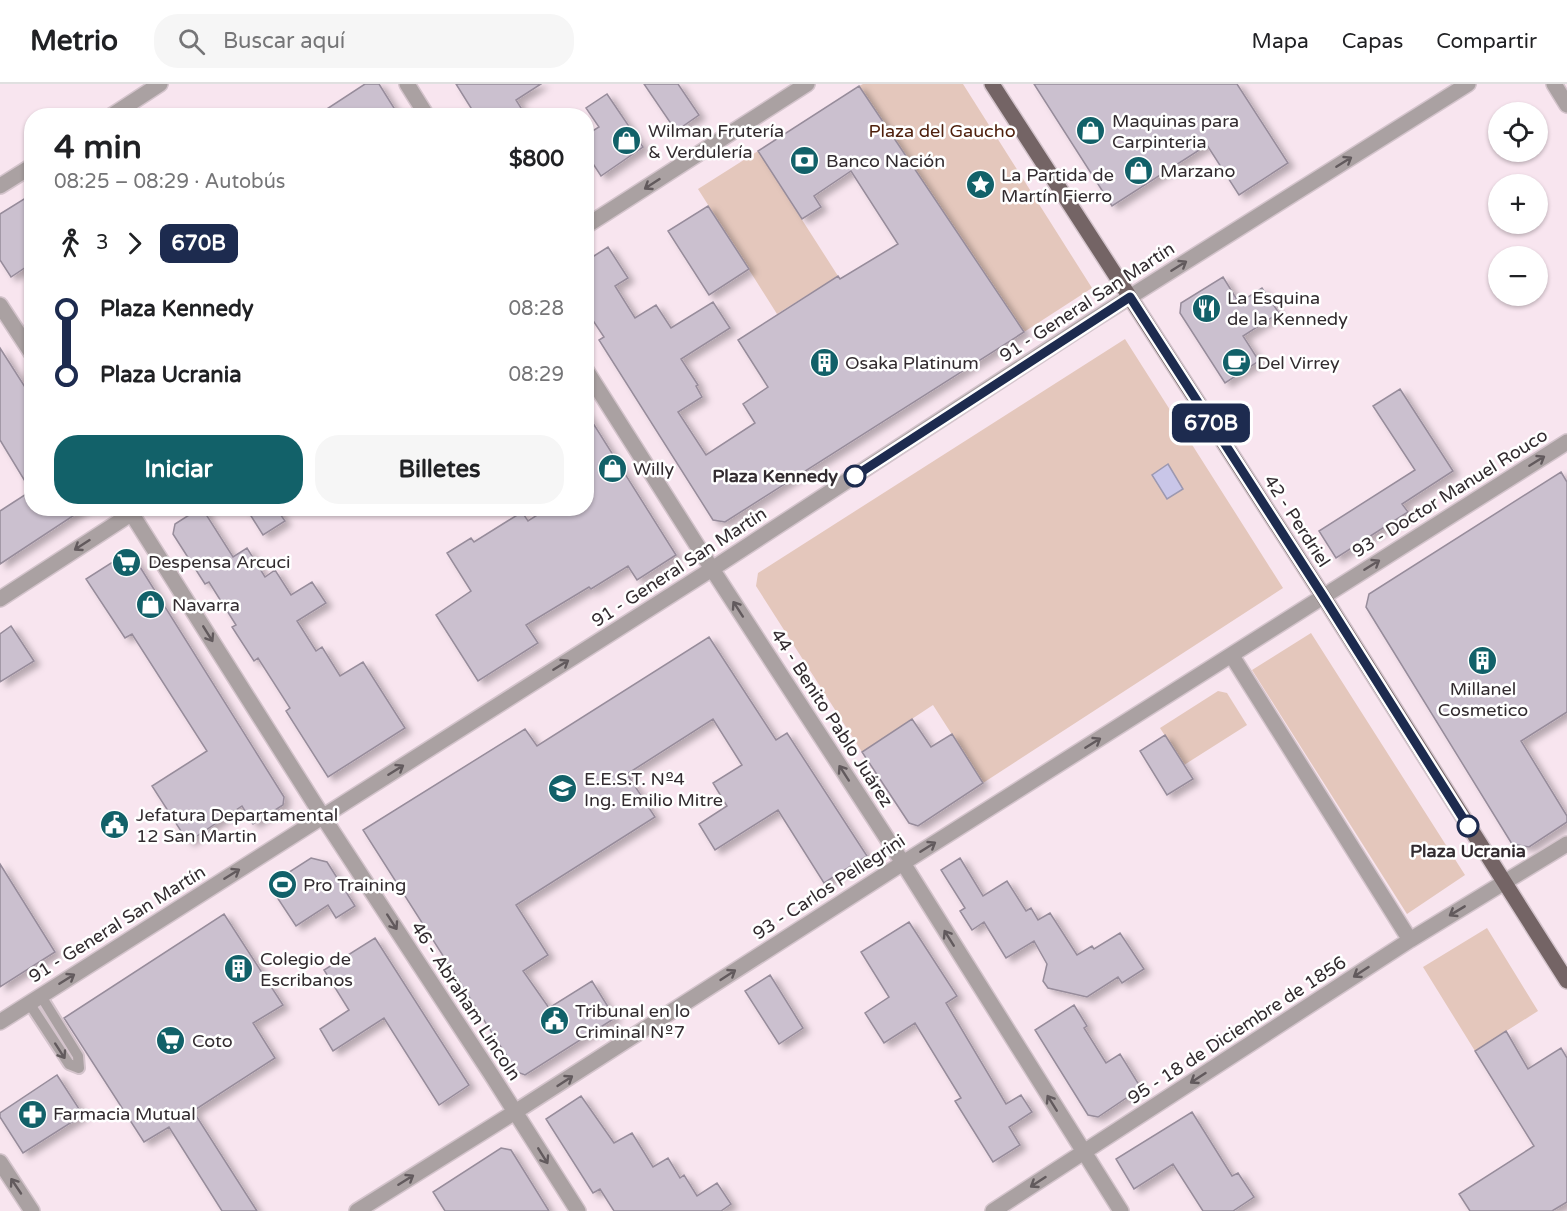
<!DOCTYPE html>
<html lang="es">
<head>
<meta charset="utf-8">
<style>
	:root { --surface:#fff; --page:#f6f6f6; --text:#202124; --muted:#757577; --line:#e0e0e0; --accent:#126169 }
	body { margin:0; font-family:"Varela Round",sans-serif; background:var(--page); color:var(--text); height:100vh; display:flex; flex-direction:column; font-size:22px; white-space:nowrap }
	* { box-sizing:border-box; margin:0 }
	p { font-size:20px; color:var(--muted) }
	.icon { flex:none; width:33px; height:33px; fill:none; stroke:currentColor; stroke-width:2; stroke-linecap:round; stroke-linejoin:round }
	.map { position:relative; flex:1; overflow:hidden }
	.panel { position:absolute; left:24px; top:24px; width:570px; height:408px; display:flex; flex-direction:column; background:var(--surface); border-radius:24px; box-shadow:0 2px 4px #0004 }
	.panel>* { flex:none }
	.badge { padding:0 12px; border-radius:9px; font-size:21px; line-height:39px }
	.controls { position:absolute; left:1488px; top:18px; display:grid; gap:12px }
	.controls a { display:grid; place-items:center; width:60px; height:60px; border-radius:50%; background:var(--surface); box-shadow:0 2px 4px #0004; font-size:30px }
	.map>.badge { position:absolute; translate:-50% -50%; box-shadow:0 0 0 3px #fff }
	.legs { display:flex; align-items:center; gap:9px; height:66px; padding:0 30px; font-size:20px }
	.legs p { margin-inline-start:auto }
	.head { display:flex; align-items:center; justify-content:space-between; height:102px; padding:0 30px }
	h1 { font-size:33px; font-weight:700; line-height:45px }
	.cta { display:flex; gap:12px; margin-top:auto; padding:12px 30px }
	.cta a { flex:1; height:69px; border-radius:24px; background:var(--accent); color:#fff; font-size:24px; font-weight:700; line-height:69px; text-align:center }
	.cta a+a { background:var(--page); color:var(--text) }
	ul { padding:0 30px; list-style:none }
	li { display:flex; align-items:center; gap:21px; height:66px; font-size:22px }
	li i { display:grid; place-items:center; width:9px; height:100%; margin:0 8px; background:currentColor }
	li i::after { content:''; width:15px; height:15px; margin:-8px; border:4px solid; border-radius:50%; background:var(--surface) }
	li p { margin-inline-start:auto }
	li:first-child i { background:linear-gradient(#0000 50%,currentColor 0) }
	li:last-child i { background:linear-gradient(currentColor 50%,#0000 0) }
	header { display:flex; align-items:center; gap:36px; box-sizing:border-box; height:84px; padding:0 30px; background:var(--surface); border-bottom:2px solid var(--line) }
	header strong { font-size:28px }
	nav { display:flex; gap:33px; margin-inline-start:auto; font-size:21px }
	.search { width:420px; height:54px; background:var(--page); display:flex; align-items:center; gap:15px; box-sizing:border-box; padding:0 21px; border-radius:24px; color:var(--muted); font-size:22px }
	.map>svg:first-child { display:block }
	.green { fill:#e4c7bc }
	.water { fill:#c9c6e8; stroke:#9c98b0; stroke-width:1.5 }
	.building { fill:#cbc0cf; stroke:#978c9b; stroke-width:1.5; filter:url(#shadow) }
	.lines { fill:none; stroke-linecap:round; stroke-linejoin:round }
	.service-casing { stroke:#d4c4cc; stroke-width:14 }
	.minor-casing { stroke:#d4c4cc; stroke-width:18 }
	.tertiary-casing { stroke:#d4c4cc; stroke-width:18 }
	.primary-casing { stroke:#d4c4cc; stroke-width:18 }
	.service { stroke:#aaa1a2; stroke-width:10 }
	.minor { stroke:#aaa1a2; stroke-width:15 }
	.tertiary { stroke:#aaa1a2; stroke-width:15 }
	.primary { stroke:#746465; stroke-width:15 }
	.oneway { stroke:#625a5d }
	.line-1-casing { stroke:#fff; stroke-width:14 }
	.line-1 { stroke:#1d2b4f; stroke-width:9 }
	.stop-1-dot { fill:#fff; stroke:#1d2b4f; stroke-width:3 }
	.labels { text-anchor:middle; stroke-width:5; stroke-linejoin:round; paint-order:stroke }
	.poi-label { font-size:18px; fill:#322b2f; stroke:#fff; text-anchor:start }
	.park-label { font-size:18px; fill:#4f200d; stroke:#fff }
	.street-label { font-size:18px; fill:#322b2f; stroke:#fff }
	.stop-label { font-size:18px; font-weight:bold; fill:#322b2f; stroke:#fff; text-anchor:end }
</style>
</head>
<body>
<header>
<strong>Metrio</strong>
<div class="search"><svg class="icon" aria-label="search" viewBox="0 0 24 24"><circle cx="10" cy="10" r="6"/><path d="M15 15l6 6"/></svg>Buscar aquí</div>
<nav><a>Mapa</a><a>Capas</a><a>Compartir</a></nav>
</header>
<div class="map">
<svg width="1567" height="1127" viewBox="0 0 1567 1127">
	<defs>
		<filter id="shadow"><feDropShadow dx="6" dy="4" stdDeviation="3" flood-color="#0004"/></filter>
	</defs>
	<rect width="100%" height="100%" fill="#f8e5ef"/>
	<path class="green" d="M 863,0 L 963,0 L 1092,204 L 1024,248 L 859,2 Z
		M 758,67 L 838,192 L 777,230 L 698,105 Z
		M 1125,255 L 1283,504 L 983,699 L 933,621 L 862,668 L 756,502 L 758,489 Z
		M 1311,549 L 1465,791 L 1407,830 L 1252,586 Z
		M 1218,607 L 1227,609 L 1247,641 L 1184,681 L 1160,644 Z
		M 1487,844 L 1538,927 L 1475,967 L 1423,883 Z"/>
	<path class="water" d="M 1168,380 L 1183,405 L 1167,415 L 1152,391 Z"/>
	<path class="building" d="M 365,0 L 379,0 L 399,32 L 316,32 Z
		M 456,0 L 541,0 L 516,16 L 526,32 L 476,32 Z
		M 644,0 L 678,0 L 699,31 L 676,47 Z
		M 1034,0 L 1237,0 L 1288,79 L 1239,111 L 1207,61 L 1112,122 Z
		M 859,2 L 1024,248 L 725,438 L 713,436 L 599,256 L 604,253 L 586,226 L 586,177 L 608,163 L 628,194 L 615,202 L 635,234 L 656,221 L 671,244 L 713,218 L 730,244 L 681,275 L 698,301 L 696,302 L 702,313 L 678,328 L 706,371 L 755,339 L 743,320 L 768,303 L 738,256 L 838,192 L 840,195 L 898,160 L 851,87 L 814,112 L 821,123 L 802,135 L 758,67 Z
		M 607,10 L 643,63 L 601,92 L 586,69 L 586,51 L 599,43 L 586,24 Z
		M 32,110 L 32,179 L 11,193 L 0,176 L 0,130 Z
		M 708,122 L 749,185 L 709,211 L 668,147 Z
		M 1223,193 L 1239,219 L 1262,204 L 1279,229 L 1243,252 L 1259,277 L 1225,299 L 1180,229 L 1181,219 Z
		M 0,264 L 32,314 L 32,424 L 85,424 L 0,480 L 0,427 L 31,407 L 0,356 Z
		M 1400,305 L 1453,387 L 1402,420 L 1408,428 L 1336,474 L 1319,447 L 1415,386 L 1373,322 Z
		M 586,328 L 676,471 L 637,496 L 628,482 L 591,505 L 589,503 L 526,541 L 538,559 L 478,597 L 436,531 L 471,507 L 447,469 L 471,454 L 474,458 L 522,428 L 528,437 L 548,424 L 586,424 Z
		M 1561,388 L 1567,398 L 1567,628 L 1521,657 L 1567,732 L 1567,738 L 1529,763 L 1512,760 L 1366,523 L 1369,510 Z
		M 200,424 L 202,424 L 233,473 L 247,464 L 265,493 L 275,486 L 291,511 L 312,498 L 326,519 L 297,537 L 316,567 L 322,563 L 340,592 L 363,578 L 405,644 L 328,693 L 286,627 L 290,624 L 258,574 L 254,577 L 232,543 L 236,541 L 209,498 L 205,500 L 173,450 L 175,440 Z
		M 246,424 L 276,424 L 285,437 L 263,451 Z
		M 130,467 L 284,713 L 283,721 L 253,740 L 242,722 L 188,758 L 152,702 L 207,667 L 132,550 L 125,554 L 86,495 Z
		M 11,542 L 34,577 L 0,598 L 0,550 Z
		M 709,553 L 776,656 L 787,649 L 867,772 L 824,799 L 778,726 L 715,766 L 699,740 L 727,722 L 713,699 L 742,681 L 713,635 L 627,690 L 655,733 L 516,821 L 548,871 L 523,887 L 549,924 L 592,897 L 615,934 L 525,991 L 517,988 L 363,746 L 525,645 L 537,662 Z
		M 912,635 L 931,663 L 952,650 L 983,699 L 918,742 L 909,739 L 862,668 Z
		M 1165,651 L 1193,695 L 1167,711 L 1140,667 Z
		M 311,774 L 327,778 L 355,822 L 336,834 L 328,821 L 296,842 L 269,801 Z
		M 960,774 L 983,812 L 1007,797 L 1026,827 L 1031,824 L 1038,836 L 1050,829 L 1077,871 L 1092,862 L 1094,865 L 1120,849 L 1144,885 L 1122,899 L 1118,893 L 1087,913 L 1048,904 L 1043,897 L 1047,880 L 1034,857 L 1006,874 L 984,838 L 972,846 L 960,827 L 965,824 L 941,786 Z
		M 0,780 L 55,868 L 0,903 Z
		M 224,830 L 283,921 L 253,939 L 275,974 L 193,1027 L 257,1127 L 222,1127 L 169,1043 L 144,1058 L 64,934 Z
		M 909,838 L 957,912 L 946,919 L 1006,1020 L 1021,1011 L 1032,1028 L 1009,1043 L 1020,1061 L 993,1078 L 955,1017 L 961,1014 L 915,939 L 884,959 L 865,929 L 889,913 L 861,868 Z
		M 375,854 L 469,1001 L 439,1021 L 384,934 L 333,967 L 320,945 L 349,926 L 324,886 Z
		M 770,891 L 803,944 L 779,960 L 745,907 Z
		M 1074,921 L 1087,942 L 1084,944 L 1106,979 L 1120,970 L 1141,1004 L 1098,1033 L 1088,1031 L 1035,946 Z
		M 1506,947 L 1528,985 L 1561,964 L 1567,974 L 1567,1118 L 1552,1127 L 1470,1127 L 1459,1110 L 1534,1062 L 1475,967 Z
		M 57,991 L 83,1031 L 23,1069 L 0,1033 L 0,1029 Z
		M 581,1012 L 614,1059 L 632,1049 L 653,1083 L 668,1074 L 680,1094 L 684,1091 L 697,1112 L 717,1099 L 731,1120 L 721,1127 L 614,1127 L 600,1105 L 593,1109 L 546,1035 Z
		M 1192,1028 L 1232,1092 L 1238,1089 L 1254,1113 L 1233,1127 L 1203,1127 L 1173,1080 L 1134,1105 L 1116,1075 Z
		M 501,1064 L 511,1066 L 549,1127 L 445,1127 L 433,1108 Z"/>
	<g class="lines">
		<defs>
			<path id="service" d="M 29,919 L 69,980 L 79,984 L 78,972 L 41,912"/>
			<path id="minor" d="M 407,0 L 427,32
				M 1554,0 L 1567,21
				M 111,32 L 160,0
				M 0,102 L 32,82
				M 0,221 L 32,270
				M 586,286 L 712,485 L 903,779 L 1121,1127
				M 128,424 L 323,733 L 491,990 L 578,1127
				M 1232,572 L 1410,856
				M 0,938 L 712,485 L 1090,238 L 1468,0
				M 0,1078 L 32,1127
				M 357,1127 L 515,1028 L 903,779 L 1567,358
				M 993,1127 L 1410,856 L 1567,760"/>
			<path id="tertiary" d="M 586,142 L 807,0
				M 0,515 L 140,424"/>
			<path id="primary" d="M 992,0 L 1323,512 L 1567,897"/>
		</defs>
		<use href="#service" class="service-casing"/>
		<use href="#minor" class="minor-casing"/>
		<use href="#tertiary" class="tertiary-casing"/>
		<use href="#primary" class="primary-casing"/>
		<use href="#service" class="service"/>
		<use href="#minor" class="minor"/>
		<use href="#tertiary" class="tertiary"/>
		<use href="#primary" class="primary"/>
	</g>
	<defs><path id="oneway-shaft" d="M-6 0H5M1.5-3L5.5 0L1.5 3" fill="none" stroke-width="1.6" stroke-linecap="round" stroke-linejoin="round" transform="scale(1.5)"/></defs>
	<g class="oneway">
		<use href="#oneway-shaft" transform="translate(1344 78) rotate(-32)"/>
		<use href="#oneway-shaft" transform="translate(652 100) rotate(147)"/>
		<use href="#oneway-shaft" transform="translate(1179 182) rotate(-32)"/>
		<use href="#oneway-shaft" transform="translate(1537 377) rotate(-32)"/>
		<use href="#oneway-shaft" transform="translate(82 461) rotate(147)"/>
		<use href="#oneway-shaft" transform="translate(1372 481) rotate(-32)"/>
		<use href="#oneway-shaft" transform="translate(738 525) rotate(-123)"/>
		<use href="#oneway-shaft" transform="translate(208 550) rotate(58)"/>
		<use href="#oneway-shaft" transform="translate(561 581) rotate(-32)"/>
		<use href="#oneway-shaft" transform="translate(1093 659) rotate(-32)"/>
		<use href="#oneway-shaft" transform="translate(396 686) rotate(-32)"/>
		<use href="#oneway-shaft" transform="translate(844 689) rotate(-123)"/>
		<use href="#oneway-shaft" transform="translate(928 763) rotate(-32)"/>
		<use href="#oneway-shaft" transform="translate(232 790) rotate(-32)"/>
		<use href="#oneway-shaft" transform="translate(1457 827) rotate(149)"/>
		<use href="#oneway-shaft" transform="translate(392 838) rotate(57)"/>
		<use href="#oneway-shaft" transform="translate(949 854) rotate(-122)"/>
		<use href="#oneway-shaft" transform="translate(1361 888) rotate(147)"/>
		<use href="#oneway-shaft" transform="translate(728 891) rotate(-33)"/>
		<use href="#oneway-shaft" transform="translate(67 895) rotate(-32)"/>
		<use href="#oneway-shaft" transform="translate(60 967) rotate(57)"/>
		<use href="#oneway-shaft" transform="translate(1198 994) rotate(147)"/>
		<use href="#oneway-shaft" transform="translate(565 997) rotate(-33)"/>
		<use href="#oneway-shaft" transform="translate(1052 1019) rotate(-122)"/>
		<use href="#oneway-shaft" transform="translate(543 1072) rotate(58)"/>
		<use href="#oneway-shaft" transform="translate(406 1096) rotate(-32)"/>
		<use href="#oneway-shaft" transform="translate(1038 1098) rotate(147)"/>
		<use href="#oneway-shaft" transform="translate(16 1102) rotate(-124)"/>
	</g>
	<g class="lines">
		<defs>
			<path id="line-1" d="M 855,392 L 1130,213 L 1323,512 L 1468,742"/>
		</defs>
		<use href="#line-1" class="line-1-casing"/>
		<use href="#line-1" class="line-1"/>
	</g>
	<defs>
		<symbol id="shop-disc" viewBox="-11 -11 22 22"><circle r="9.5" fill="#126169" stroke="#fff"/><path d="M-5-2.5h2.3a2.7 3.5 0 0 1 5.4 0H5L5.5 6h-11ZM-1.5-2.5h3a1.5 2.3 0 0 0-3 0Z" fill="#fff"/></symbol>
		<symbol id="bank-disc" viewBox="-11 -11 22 22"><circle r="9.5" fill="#126169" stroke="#fff"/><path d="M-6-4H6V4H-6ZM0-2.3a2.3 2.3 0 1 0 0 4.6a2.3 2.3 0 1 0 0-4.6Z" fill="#fff"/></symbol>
		<symbol id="sight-disc" viewBox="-11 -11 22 22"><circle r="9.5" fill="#126169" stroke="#fff"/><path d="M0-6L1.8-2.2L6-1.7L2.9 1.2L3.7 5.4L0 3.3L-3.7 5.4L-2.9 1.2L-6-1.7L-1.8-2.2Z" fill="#fff"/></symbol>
		<symbol id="restaurant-disc" viewBox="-11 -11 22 22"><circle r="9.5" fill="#126169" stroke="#fff"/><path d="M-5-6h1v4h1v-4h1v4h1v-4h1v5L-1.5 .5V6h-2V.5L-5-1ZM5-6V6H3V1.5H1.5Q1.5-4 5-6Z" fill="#fff"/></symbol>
		<symbol id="building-disc" viewBox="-11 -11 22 22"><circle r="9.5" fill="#126169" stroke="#fff"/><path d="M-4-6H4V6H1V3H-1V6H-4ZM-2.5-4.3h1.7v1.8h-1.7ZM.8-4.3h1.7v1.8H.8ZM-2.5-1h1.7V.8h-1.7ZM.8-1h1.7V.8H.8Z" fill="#fff"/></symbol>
		<symbol id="cafe-disc" viewBox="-11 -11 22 22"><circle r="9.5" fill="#126169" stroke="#fff"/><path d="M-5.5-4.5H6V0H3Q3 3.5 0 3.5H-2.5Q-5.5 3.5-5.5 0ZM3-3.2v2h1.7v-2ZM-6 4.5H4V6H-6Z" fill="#fff"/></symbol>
		<symbol id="supermarket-disc" viewBox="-11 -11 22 22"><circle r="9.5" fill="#126169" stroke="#fff"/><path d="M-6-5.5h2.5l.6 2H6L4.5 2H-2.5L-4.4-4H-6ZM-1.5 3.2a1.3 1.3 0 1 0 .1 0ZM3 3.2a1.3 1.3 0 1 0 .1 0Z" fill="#fff"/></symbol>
		<symbol id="school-disc" viewBox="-11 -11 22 22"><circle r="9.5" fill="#126169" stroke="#fff"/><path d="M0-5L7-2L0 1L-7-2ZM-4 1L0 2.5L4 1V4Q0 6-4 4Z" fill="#fff"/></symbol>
		<symbol id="civic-disc" viewBox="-11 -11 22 22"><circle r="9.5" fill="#126169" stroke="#fff"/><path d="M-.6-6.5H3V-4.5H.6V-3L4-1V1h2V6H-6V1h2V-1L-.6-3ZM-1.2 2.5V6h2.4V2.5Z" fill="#fff"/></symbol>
		<symbol id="stadium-disc" viewBox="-11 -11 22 22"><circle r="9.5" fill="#126169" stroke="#fff"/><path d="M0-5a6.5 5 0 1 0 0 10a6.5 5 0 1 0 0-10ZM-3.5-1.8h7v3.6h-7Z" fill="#fff"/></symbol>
		<symbol id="pharmacy-disc" viewBox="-11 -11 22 22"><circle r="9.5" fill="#126169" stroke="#fff"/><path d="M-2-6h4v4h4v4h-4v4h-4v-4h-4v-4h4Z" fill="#fff"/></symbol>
	</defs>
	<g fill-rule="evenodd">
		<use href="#shop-disc" x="1074" y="30" width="33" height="33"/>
		<use href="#shop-disc" x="610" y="40" width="33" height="33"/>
		<use href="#bank-disc" x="788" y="60" width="33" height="33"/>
		<use href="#shop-disc" x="1122" y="70" width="33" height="33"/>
		<use href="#sight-disc" x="964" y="84" width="33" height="33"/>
		<use href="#restaurant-disc" x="1190" y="208" width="33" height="33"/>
		<use href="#building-disc" x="808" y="262" width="33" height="33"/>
		<use href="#cafe-disc" x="1220" y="262" width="33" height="33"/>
		<use href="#shop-disc" x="596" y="368" width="33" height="33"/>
		<use href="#supermarket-disc" x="110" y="462" width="33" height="33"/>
		<use href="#shop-disc" x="134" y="504" width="33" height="33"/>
		<use href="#building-disc" x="1466" y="560" width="33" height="33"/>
		<use href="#school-disc" x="546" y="688" width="33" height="33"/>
		<use href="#civic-disc" x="98" y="724" width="33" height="33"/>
		<use href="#stadium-disc" x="266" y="784" width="33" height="33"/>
		<use href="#building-disc" x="222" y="868" width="33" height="33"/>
		<use href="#civic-disc" x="538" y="920" width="33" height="33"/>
		<use href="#supermarket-disc" x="154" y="940" width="33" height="33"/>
		<use href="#pharmacy-disc" x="16" y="1014" width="33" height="33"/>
	</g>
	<g class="stop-1-dot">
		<circle cx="855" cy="392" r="10"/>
		<circle cx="1468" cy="742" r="10"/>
	</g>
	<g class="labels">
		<g class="poi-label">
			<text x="1112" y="43">Maquinas para<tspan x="1112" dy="21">Carpinteria</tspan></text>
			<text x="648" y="53">Wilman Frutería<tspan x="648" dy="21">&amp; Verdulería</tspan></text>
			<text x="826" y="83">Banco Nación</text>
			<text x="1160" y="93">Marzano</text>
			<text x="1001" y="97">La Partida de<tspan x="1001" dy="21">Martín Fierro</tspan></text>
			<text x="1227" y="220">La Esquina<tspan x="1227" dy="21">de la Kennedy</tspan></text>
			<text x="845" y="285">Osaka Platinum</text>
			<text x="1257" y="285">Del Virrey</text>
			<text x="633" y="391">Willy</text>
			<text x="148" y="484">Despensa Arcuci</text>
			<text x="172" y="527">Navarra</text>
			<text x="1483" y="611" text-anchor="middle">Millanel<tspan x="1483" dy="21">Cosmetico</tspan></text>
			<text x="584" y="701">E.E.S.T. Nº4<tspan x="584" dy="21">Ing. Emilio Mitre</tspan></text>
			<text x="136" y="737">Jefatura Departamental<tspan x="136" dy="21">12 San Martin</tspan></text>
			<text x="303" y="807">Pro Training</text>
			<text x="260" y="881">Colegio de<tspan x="260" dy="21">Escribanos</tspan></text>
			<text x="575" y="933">Tribunal en lo<tspan x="575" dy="21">Criminal Nº7</tspan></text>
			<text x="192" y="963">Coto</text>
			<text x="53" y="1036">Farmacia Mutual</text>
		</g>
		<g class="park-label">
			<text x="942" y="53">Plaza del Gaucho</text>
		</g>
		<g class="street-label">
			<text transform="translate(1087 218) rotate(-33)" y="6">91 - General San Martín</text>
			<text transform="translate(1450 409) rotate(-32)" y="6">93 - Doctor Manuel Rouco</text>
			<text transform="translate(1297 437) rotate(57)" y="6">42 - Perdriel</text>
			<text transform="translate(679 483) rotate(-33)" y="6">91 - General San Martín</text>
			<text transform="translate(832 634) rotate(57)" y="6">44 - Benito Pablo Juárez</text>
			<text transform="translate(829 803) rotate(-33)" y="6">93 - Carlos Pellegrini</text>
			<text transform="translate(117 840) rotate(-32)" y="6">91 - General San Martín</text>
			<text transform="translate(466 917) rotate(57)" y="6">46 - Abraham Lincoln</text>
			<text transform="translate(1237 946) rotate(-33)" y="6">95 - 18 de Diciembre de 1856</text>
		</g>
		<g class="stop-label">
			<text x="838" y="398">Plaza Kennedy</text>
			<text x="1468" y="773" text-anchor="middle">Plaza Ucrania</text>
		</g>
	</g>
</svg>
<div class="controls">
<a><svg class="icon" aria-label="locate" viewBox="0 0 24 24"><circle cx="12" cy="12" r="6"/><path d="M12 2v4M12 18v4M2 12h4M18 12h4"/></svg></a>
<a>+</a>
<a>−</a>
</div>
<b class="badge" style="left:1211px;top:339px;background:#1d2b4f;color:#fff">670B</b>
<section class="panel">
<div class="head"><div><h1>4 min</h1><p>08:25 – 08:29 · Autobús</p></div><b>$800</b></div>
<div class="legs"><svg class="icon" aria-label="walk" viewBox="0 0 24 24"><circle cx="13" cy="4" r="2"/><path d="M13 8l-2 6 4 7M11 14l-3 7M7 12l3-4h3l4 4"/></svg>3<svg class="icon" aria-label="forward" viewBox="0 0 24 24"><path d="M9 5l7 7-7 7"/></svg><b class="badge" style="background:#1d2b4f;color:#fff">670B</b></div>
<ul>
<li><i style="color:#1d2b4f"></i><b>Plaza Kennedy</b><p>08:28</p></li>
<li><i style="color:#1d2b4f"></i><b>Plaza Ucrania</b><p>08:29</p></li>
</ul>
<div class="cta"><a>Iniciar</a><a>Billetes</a></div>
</section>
</div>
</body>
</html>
